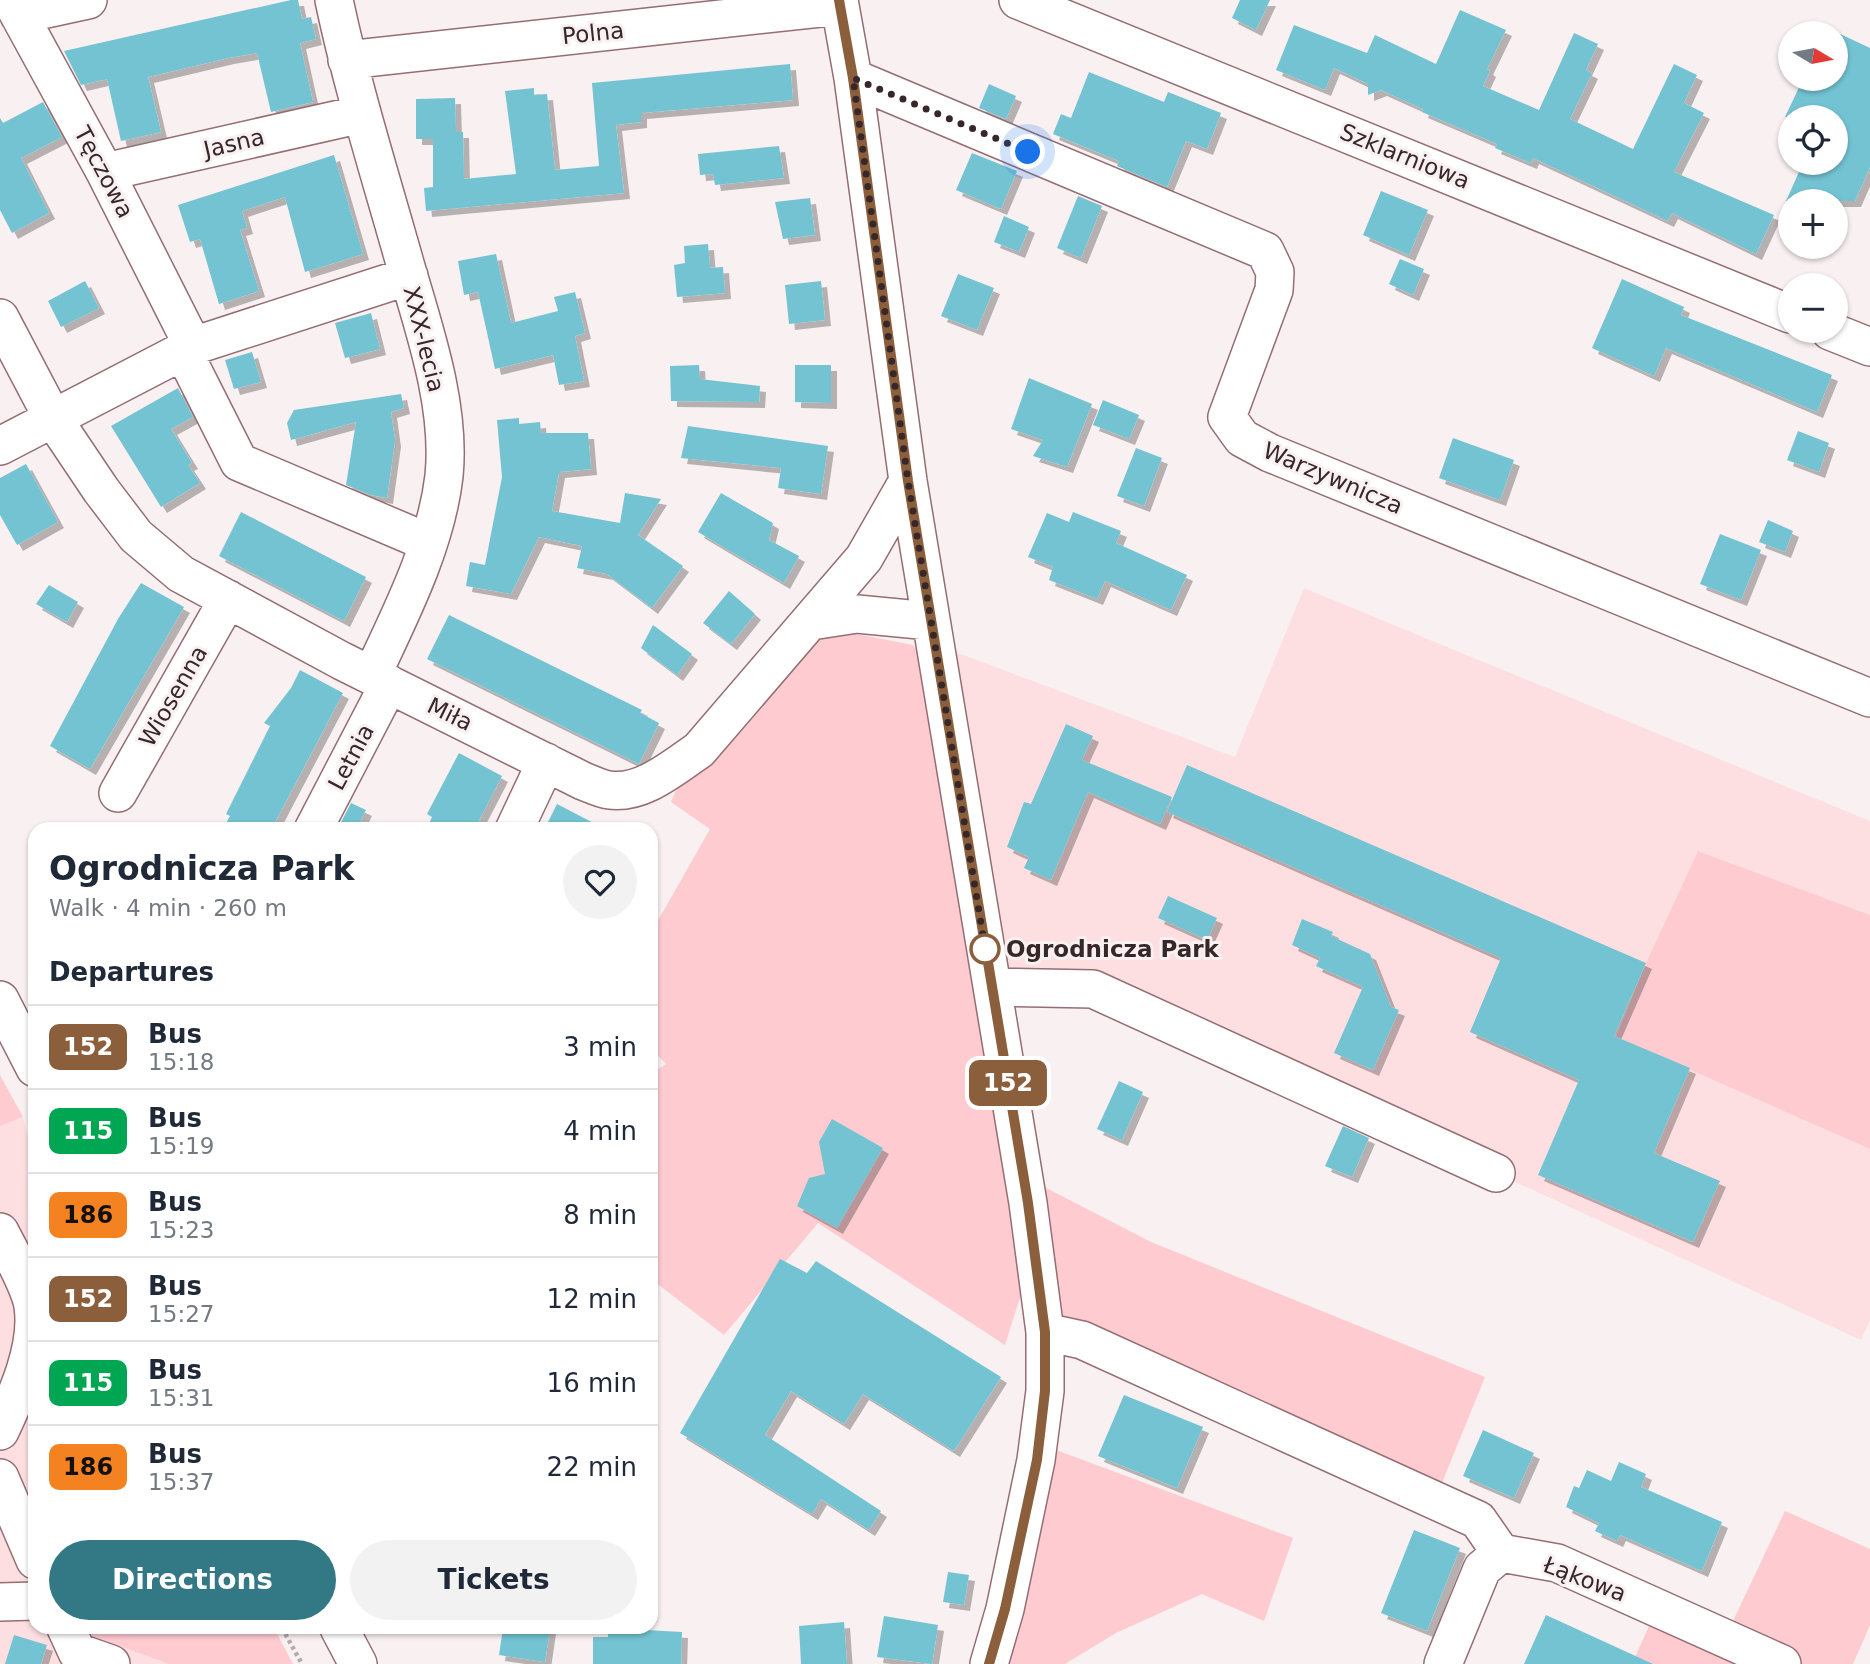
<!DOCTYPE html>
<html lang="en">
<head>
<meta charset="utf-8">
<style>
	:root { --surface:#fff; --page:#f2f2f3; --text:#1f2937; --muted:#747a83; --line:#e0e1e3; --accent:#327885 }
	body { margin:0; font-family:"DejaVu Sans",sans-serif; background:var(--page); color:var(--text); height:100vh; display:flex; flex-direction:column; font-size:26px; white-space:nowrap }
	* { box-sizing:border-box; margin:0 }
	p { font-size:23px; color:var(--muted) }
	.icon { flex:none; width:38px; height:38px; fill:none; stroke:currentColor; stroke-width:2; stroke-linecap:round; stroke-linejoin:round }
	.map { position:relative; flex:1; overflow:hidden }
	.side { position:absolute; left:28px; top:822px; width:630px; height:812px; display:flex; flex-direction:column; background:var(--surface); border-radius:21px; box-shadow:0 2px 5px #0004 }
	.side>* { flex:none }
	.badge { padding:0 14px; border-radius:10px; font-size:24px; line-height:46px }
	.needle { width:46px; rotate:100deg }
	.tools { position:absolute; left:1778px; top:21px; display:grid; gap:14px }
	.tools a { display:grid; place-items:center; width:70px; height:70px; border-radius:50%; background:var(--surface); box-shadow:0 2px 5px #0004; font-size:35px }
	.you { position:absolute; width:35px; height:35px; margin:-18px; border:5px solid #fff; border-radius:50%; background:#1a73e8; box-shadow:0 0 0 10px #1a73e833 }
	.map>.badge { position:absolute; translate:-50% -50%; box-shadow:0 0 0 4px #fff }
	h2 { padding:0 21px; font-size:26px; line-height:63px }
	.round { display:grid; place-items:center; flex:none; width:74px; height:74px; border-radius:37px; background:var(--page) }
	.headline { display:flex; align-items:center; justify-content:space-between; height:119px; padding:0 21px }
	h1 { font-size:33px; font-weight:600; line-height:52px }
	.primary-button { display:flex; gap:14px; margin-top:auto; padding:14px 21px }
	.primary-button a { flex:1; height:80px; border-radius:42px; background:var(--accent); color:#fff; font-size:28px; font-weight:600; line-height:80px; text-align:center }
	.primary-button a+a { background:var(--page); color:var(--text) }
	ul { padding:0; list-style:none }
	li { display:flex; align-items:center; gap:21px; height:84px; padding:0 21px; border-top:2px solid var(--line) }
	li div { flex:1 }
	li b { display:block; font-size:26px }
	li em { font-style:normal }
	li .badge { min-width:77px; font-weight:700; text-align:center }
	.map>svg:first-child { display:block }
	.built { fill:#fedfe1 }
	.green { fill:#fdcbd0 }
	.building { fill:#73c3d3; filter:url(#shadow) }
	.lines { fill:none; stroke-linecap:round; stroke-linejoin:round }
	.minor-casing { stroke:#946e72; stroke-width:40 }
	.path { stroke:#b5aaab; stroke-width:4.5; stroke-dasharray:3.5 3.5; stroke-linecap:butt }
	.minor { stroke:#fff; stroke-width:37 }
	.line-casing { stroke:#fff; stroke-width:16 }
	.line { stroke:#8b5e3c; stroke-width:10 }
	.walk { stroke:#372729; stroke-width:7; stroke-dasharray:0 12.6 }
	.stop-dot { fill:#fff; stroke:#8b5e3c; stroke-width:3.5 }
	.labels { text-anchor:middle; stroke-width:6; stroke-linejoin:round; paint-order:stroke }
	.street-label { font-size:23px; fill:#372729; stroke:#f9f0f1 }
	.stop-label { font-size:23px; font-weight:bold; fill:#372729; stroke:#f9f0f1; text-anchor:start }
</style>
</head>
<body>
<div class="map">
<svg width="1870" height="1664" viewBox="0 0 1870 1664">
	<defs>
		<filter id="shadow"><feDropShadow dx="6" dy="6" stdDeviation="0" flood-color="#0004"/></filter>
	</defs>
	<rect width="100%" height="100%" fill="#f9f0f1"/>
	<path class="built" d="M 1304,588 L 1870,821 L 1870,915 L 1698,851 L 1646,963 L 1616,1036 L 1870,1149 L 1870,1320 L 1861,1340 L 1093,989 L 992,987 L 934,644 L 1235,757 Z
		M 23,1117 L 35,1167 L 35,1628 L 271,1628 L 291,1664 L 0,1664 L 0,1126 Z"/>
	<path class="green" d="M 805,624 L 913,645 L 930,670 L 1023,1288 L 1005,1345 L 818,1223 L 724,1335 L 651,1279 L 651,1074 L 666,1064 L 651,1048 L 651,933 L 710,829 L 671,802 L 693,753 Z
		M 1698,851 L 1870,915 L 1870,1149 L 1616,1037 L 1646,963 Z
		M 0,1075 L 23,1117 L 0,1126 Z
		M 1023,1176 L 1151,1242 L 1485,1377 L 1435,1500 L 1045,1332 Z
		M 1040,1444 L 1293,1538 L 1264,1621 L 1202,1594 L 1116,1633 L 1065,1664 L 990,1664 Z
		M 1785,1511 L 1870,1549 L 1870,1625 L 1853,1664 L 1632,1664 L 1657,1608 L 1725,1638 Z
		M 89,1628 L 274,1628 L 293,1664 L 169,1664 L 93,1636 Z"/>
	<path class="building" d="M 291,0 L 298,0 L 302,19 L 311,17 L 316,39 L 300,43 L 313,102 L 271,112 L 257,53 L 228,58 L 148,77 L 161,132 L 121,141 L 107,79 L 81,85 L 64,51 Z
		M 1240,0 L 1270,0 L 1256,30 L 1232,18 Z
		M 1460,10 L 1506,30 L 1487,69 L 1490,71 L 1483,86 L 1539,110 L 1574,33 L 1598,44 L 1586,70 L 1592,73 L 1570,119 L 1633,149 L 1674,64 L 1697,75 L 1684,103 L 1704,113 L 1674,172 L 1774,215 L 1756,254 L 1672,213 L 1668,221 L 1533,158 L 1531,163 L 1495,148 L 1497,144 L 1422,112 L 1423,109 L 1381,90 L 1368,95 L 1368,84 L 1334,68 L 1325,90 L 1276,70 L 1294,25 L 1367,53 L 1375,35 L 1436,64 Z
		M 1836,32 L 1870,48 L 1870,167 L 1855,201 L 1786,201 L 1803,163 L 1836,163 L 1836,117 L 1785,117 L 1803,79 L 1836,79 Z
		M 790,64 L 793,100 L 641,113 L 641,122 L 616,125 L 624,193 L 426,211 L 424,188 L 433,187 L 433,139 L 416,139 L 416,99 L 455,98 L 456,132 L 463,132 L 464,179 L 516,174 L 505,91 L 534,88 L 534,95 L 547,94 L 555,170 L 599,166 L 592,83 Z
		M 1089,72 L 1164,102 L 1168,92 L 1221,113 L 1207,149 L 1186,141 L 1167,187 L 1117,166 L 1119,161 L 1053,134 L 1061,114 L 1071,118 Z
		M 989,84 L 1016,96 L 1006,119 L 979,108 Z
		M 43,102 L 62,137 L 21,158 L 49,213 L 12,233 L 0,210 L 0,118 L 3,123 Z
		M 779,146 L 784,178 L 715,185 L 713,174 L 700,175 L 698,154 Z
		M 972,153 L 1017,171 L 1001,209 L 956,190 Z
		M 334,155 L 363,254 L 305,272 L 285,197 L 242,211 L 247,228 L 240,230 L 259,291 L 219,304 L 200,239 L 190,242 L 178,205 Z
		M 1381,191 L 1428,210 L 1409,255 L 1363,235 Z
		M 1078,196 L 1102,206 L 1081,258 L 1057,248 Z
		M 810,198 L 815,235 L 783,239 L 775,202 Z
		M 1004,216 L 1029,227 L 1019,252 L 994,242 Z
		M 708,244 L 710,268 L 723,267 L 725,293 L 677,297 L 674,265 L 685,263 L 684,246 Z
		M 496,254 L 511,323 L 558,311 L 554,297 L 575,292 L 585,333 L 575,336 L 584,381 L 559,385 L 553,355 L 495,369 L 478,292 L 464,295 L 458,261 Z
		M 1400,259 L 1424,269 L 1413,295 L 1389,284 Z
		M 958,274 L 994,288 L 977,330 L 941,316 Z
		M 1622,279 L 1684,307 L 1681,315 L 1832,375 L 1817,412 L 1666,348 L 1654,376 L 1592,348 Z
		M 85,281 L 99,308 L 61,327 L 48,301 Z
		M 821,281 L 825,320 L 789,324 L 785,285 Z
		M 371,313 L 380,349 L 345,358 L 335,323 Z
		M 252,352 L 261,382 L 234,389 L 225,360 Z
		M 699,365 L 700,379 L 760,386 L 759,402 L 671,401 L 670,366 Z
		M 795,365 L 831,365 L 831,403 L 795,402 Z
		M 1029,378 L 1092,404 L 1067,467 L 1033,456 L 1043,440 L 1011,429 Z
		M 178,388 L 193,417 L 171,429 L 192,463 L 188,465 L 200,483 L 161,507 L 111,426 Z
		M 401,394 L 404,408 L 391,412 L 395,441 L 387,498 L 371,495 L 346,485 L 356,422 L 291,440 L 287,423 L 294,410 Z
		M 1103,400 L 1139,415 L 1129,439 L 1093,425 Z
		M 519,418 L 519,424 L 540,422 L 541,433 L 588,433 L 591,469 L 559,472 L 552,511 L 620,523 L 625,493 L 661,499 L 638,535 L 683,566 L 652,608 L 607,574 L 577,568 L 582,546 L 539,537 L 511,594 L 466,586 L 470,562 L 485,565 L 502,477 L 497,420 Z
		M 688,426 L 828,446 L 821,494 L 778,488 L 781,468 L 681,458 Z
		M 1798,431 L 1829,443 L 1819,472 L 1787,460 Z
		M 1453,438 L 1514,460 L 1500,500 L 1439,478 Z
		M 1136,448 L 1162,458 L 1144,506 L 1117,496 Z
		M 26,464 L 58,522 L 17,545 L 0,515 L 0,478 Z
		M 721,493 L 773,523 L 769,540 L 799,556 L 784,583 L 698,532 Z
		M 241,512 L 366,577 L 344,621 L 219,556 Z
		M 1073,512 L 1121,531 L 1116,543 L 1187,575 L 1171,610 L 1105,581 L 1097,599 L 1049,580 L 1053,567 L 1028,557 L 1047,513 L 1069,522 Z
		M 1768,520 L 1793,531 L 1785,552 L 1759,542 Z
		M 1720,534 L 1761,550 L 1741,600 L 1700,584 Z
		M 141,583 L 184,607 L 90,769 L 50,746 L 118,619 Z
		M 49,585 L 78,602 L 67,622 L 36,604 Z
		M 729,591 L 755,614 L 731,644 L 703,623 Z
		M 449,615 L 642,710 L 640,713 L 659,723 L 639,764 L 427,659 Z
		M 653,625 L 692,654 L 677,675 L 641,648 Z
		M 300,670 L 343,693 L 271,830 L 222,830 L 230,816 L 226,814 L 270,726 L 264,723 L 291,688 Z
		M 1066,724 L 1093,736 L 1082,760 L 1172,797 L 1160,824 L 1088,792 L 1051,880 L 1024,868 L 1029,857 L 1007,847 L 1024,802 L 1031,804 Z
		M 459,753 L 502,776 L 474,830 L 426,830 L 432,817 L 427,814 Z
		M 1187,765 L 1646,963 L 1614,1036 L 1690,1068 L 1654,1153 L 1720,1181 L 1693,1242 L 1538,1175 L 1579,1080 L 1470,1032 L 1501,958 L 1167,812 Z
		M 351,803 L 366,810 L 356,830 L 337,830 Z
		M 557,804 L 607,830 L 544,830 Z
		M 1168,896 L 1217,918 L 1207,940 L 1158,918 Z
		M 1302,919 L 1333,932 L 1331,936 L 1370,954 L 1391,1007 L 1399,1010 L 1373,1070 L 1334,1053 L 1363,987 L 1316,966 L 1320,958 L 1292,945 Z
		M 1119,1081 L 1143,1092 L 1122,1140 L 1097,1129 Z
		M 832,1119 L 883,1148 L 837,1228 L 797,1206 L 809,1178 L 825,1174 L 819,1142 Z
		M 1343,1126 L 1369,1138 L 1352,1177 L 1325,1166 Z
		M 780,1259 L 807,1273 L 816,1261 L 1001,1377 L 954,1451 L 863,1394 L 844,1424 L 791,1391 L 765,1435 L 881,1511 L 869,1530 L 821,1499 L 812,1514 L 680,1433 Z
		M 1124,1395 L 1203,1427 L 1177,1488 L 1098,1456 Z
		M 1483,1430 L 1534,1453 L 1514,1498 L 1463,1476 Z
		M 1619,1462 L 1646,1474 L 1641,1487 L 1722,1522 L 1702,1571 L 1620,1535 L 1617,1541 L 1595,1531 L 1599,1523 L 1566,1507 L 1574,1486 L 1579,1488 L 1587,1470 L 1611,1481 Z
		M 1414,1530 L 1460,1548 L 1427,1631 L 1381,1613 Z
		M 948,1572 L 969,1575 L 964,1605 L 943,1602 Z
		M 1546,1615 L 1653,1664 L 1524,1664 Z
		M 884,1616 L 938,1625 L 932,1664 L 877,1657 Z
		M 844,1622 L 847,1664 L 801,1664 L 799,1626 Z
		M 503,1628 L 550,1628 L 545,1662 L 499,1655 Z
		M 608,1628 L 682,1632 L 681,1664 L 593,1664 L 593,1637 L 608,1637 Z
		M 14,1635 L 47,1645 L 41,1664 L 5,1664 Z"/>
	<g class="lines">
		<defs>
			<path id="minor" d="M 11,0 L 105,172 L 193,346 L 183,351 L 239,462 L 427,542
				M 334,0 C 353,90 381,178 406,267 C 425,332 451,407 444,476 C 436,545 401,613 372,675
				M 839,0 L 853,78 L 908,481 L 1028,1203 L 1045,1332 L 1045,1391 L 1036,1460 L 1005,1609 L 989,1664
				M 1018,0 L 1790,314
				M 19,15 L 88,0
				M 347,60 L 839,6
				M 853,78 L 1265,251 L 1275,272 L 1274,290 L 1227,417 L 1242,438 L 1270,453 L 1870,698
				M 105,172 L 362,114
				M 0,318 L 52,417 L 101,490 L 136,536 L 181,574 L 342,661 L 583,781 C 591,784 601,789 609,790 C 642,795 674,767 699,750 L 864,558 L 908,481
				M 1830,331 L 1870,347
				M 193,346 L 409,276
				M 0,446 L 183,351
				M 811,621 L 857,614 L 930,621
				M 118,793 L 228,599
				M 313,830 L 389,684
				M 514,830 L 546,762
				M 992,987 L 1093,989 L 1496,1173
				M 0,1000 L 35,1068
				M 0,1232 C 10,1252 30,1286 33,1306 C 39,1347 17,1395 0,1431
				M 1045,1332 L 1082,1340 L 1478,1520 L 1501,1553
				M 0,1478 L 35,1560
				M 0,1602 L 35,1601
				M 66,1628 L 77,1652 L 111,1664
				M 339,1628 L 358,1664
				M 1443,1664 L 1482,1569 L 1501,1553 L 1557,1563 L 1782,1664"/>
		</defs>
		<use href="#minor" class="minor-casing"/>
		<path class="path" d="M 282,1628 L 302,1664"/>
		<use href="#minor" class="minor"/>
	</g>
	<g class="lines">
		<defs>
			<path id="line" d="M 839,0 L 853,78 L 908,481 L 1028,1203 L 1045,1332 L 1045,1391 L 1037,1460 L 1005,1609 L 989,1664"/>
		</defs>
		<use href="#line" class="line-casing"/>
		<use href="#line" class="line"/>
		<path class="walk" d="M 985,949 L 987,960 L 908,481 L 853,78 L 1028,152"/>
	</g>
	<circle class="stop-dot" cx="985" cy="949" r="14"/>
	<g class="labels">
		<g class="street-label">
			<text transform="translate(593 33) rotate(-6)" y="8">Polna</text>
			<text transform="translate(234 143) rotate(-13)" y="8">Jasna</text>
			<text transform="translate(1405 156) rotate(22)" y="8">Szklarniowa</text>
			<text transform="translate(104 172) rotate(62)" y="8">Tęczowa</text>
			<text transform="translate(424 339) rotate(76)" y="8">XXX-lecia</text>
			<text transform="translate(1333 478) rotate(23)" y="8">Warzywnicza</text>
			<text transform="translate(173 696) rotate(-60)" y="8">Wiosenna</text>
			<text transform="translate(450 714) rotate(26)" y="8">Miła</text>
			<text transform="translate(351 757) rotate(-62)" y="8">Letnia</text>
			<text transform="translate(1585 1579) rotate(21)" y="8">Łąkowa</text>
		</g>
		<g class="stop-label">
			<text x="1006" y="957">Ogrodnicza Park</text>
		</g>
	</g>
</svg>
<div class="tools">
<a><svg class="needle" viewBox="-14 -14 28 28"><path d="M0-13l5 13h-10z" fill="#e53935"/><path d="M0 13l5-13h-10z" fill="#747a83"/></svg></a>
<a><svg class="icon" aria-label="locate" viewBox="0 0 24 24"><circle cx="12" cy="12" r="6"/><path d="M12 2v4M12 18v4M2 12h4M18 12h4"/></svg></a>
<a>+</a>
<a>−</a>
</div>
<div class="you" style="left:1028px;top:152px"></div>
<b class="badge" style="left:1008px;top:1083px;background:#8b5e3c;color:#fff">152</b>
<section class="side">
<div class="headline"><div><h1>Ogrodnicza Park</h1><p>Walk · 4 min · 260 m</p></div><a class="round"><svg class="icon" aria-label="heart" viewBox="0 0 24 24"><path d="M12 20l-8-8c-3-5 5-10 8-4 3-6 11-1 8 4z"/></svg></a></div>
<h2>Departures</h2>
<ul>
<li><span class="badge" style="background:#8b5e3c;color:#fff">152</span><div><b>Bus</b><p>15:18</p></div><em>3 min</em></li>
<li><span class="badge" style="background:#00a651;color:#fff">115</span><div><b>Bus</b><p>15:19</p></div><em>4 min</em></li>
<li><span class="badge" style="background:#f58220;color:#111">186</span><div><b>Bus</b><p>15:23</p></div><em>8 min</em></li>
<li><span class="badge" style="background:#8b5e3c;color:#fff">152</span><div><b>Bus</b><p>15:27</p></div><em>12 min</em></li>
<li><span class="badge" style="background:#00a651;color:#fff">115</span><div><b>Bus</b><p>15:31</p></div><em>16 min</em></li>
<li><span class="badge" style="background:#f58220;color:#111">186</span><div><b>Bus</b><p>15:37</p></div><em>22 min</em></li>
</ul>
<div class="primary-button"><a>Directions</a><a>Tickets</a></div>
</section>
</div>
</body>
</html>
